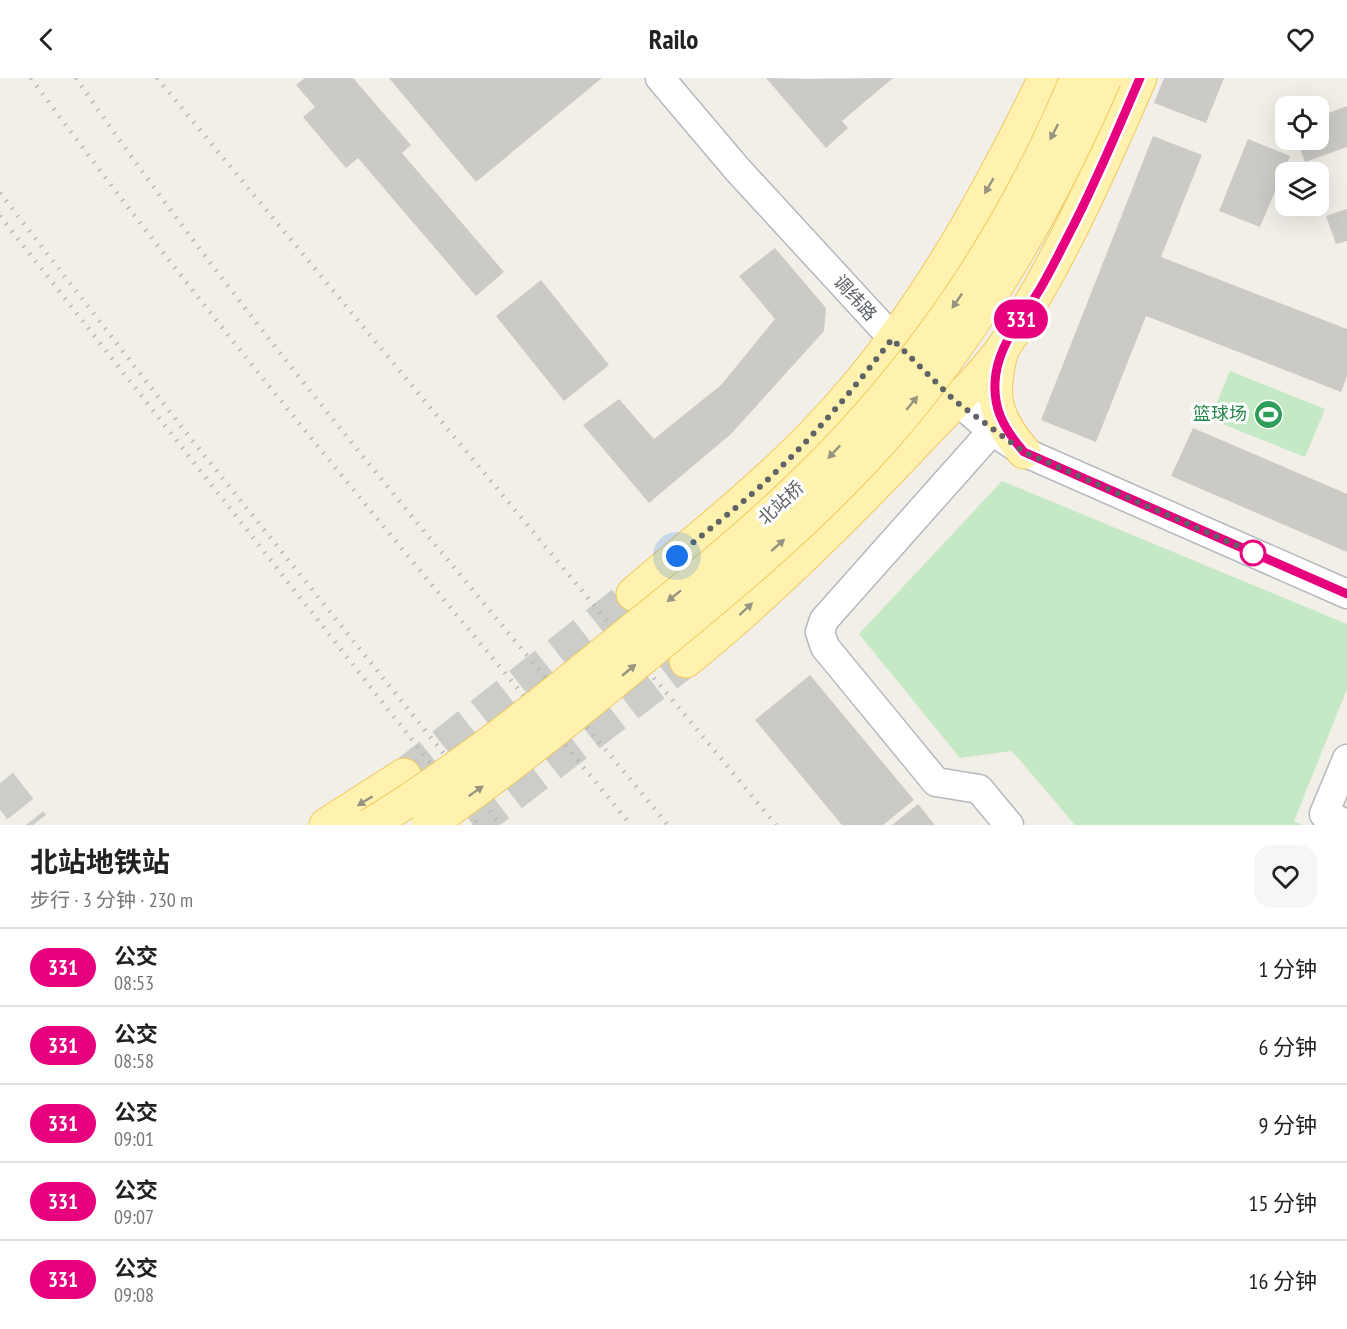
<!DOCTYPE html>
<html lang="zh">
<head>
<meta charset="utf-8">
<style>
	:root { --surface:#fff; --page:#f6f6f6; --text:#222; --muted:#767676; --line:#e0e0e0 }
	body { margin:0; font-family:"PT Sans Narrow","Noto Sans SC",sans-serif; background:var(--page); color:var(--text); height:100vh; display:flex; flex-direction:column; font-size:22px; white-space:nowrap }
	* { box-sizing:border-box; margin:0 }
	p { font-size:20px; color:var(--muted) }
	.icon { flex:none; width:33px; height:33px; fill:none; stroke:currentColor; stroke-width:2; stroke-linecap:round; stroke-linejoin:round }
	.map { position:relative; height:747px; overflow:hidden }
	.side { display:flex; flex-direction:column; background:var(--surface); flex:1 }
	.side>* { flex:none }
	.badge { padding:0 12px; border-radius:20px; font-size:21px; line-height:39px }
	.buttons { position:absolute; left:1275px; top:18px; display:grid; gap:12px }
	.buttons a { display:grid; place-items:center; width:54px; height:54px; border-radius:12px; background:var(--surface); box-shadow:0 6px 24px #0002; font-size:30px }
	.you { position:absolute; width:30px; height:30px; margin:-15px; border:4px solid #fff; border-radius:50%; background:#1a73e8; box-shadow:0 0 0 9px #1a73e833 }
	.map>.badge { position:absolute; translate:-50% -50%; box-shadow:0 0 0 3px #fff }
	.round { display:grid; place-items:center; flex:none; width:63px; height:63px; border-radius:18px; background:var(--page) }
	.headline { display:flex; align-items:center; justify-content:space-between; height:102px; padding:0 30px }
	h1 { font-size:28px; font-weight:700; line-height:45px }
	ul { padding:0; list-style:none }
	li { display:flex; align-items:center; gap:18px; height:78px; padding:0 30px; border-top:2px solid var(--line) }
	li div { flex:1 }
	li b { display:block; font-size:22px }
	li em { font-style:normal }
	li .badge { min-width:66px; font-weight:700; text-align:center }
	header { display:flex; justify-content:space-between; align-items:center; height:78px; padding:0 30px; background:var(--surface); font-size:27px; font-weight:700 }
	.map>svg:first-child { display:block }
	.green { fill:#c5e8c5 }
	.building { fill:#cccac5 }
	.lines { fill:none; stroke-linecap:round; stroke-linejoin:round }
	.major-tunnel { stroke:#ccccc8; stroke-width:33; stroke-dasharray:33 16; stroke-linecap:butt }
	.highway-tunnel { stroke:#ccccc8; stroke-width:33; stroke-dasharray:33 16; stroke-linecap:butt }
	.minor-casing { stroke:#b5b8bc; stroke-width:31 }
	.major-casing { stroke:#f2c960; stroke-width:35 }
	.minor { stroke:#fff; stroke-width:28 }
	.major { stroke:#fff2af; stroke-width:33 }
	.rail { stroke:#b6b7b8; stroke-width:4.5; stroke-dasharray:1.5 8; stroke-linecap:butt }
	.major-bridge-casing { stroke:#f2c960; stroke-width:35; stroke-linecap:butt }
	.major-bridge { stroke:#fff2af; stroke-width:33 }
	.oneway { fill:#979581 }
	.line-casing { stroke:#fff; stroke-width:14 }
	.line { stroke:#e6007e; stroke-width:9 }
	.walk { stroke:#5f6368; stroke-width:6; stroke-dasharray:0 10.8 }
	.stop-dot { fill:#fff; stroke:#e6007e; stroke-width:3 }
	.labels { text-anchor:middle; stroke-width:6; stroke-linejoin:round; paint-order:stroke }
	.street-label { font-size:18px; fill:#5f6368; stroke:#fff }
	.leisure-label { font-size:18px; fill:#27864d; stroke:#fff; text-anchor:end }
</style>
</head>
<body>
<header><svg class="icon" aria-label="back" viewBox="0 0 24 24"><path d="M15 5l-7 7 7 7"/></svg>Railo<svg class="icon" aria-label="heart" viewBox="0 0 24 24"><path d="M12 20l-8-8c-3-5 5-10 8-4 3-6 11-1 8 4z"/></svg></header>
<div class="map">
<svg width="1347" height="747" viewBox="0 0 1347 747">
	<rect width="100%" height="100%" fill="#f1efe8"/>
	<path class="green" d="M 1230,293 L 1325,331 L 1305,379 L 1210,341 Z
		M 1002,403 L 1347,546 L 1347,611 L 1294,743 L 1302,747 L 1075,747 L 1012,673 L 960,680 L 859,556 Z"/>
	<path class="building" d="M 305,0 L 353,0 L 411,67 L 402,75 L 504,194 L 476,218 L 358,80 L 346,90 L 303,39 L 315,29 L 296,7 Z
		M 389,0 L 602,0 L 476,104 Z
		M 766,0 L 805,1 L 893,0 L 842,43 L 848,50 L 826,70 Z
		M 1164,0 L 1224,0 L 1206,45 L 1154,25 Z
		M 1347,28 L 1347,69 L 1305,84 L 1297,62 L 1318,62 L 1318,39 Z
		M 1153,58 L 1202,77 L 1161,179 L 1347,251 L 1347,298 L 1341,314 L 1146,238 L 1096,364 L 1041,342 Z
		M 1248,61 L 1290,78 L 1260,149 L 1219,133 Z
		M 1347,131 L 1347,163 L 1336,166 L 1326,138 Z
		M 775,170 L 826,230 L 824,253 L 731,356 L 649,425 L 583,347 L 619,321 L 654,361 L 721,307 L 775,241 L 739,198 Z
		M 541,202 L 609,287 L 564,323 L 496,238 Z
		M 1193,350 L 1347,416 L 1347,474 L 1171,398 Z
		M 810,597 L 914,722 L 883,747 L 842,747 L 755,642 Z
		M 918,726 L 935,747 L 892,747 Z"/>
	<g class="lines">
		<path class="major-tunnel" d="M 404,697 L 633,516
			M 473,747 L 686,583"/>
		<path class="highway-tunnel" d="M 0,705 L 33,747"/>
		<defs>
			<path id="minor" d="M 660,0 L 737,91 L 909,278
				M 940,308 L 992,353 L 1024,374 L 1347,516
				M 992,353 L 824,542 L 820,554 L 825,569 L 936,704 L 979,711 L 1009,747
				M 1347,681 L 1324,736 L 1347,746"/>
			<path id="major" d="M 1002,271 C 990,316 993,338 1024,374
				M 633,516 C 708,452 786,392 850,316 C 930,223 991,111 1045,0
				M 686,583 C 772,513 850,435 926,354 C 952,326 983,299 1005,267 C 1060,183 1100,92 1140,0
				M 326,747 L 404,697"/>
		</defs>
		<use href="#minor" class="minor-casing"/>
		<use href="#major" class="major-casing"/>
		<use href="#minor" class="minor"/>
		<use href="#major" class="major"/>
		<path class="rail" d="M 31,0 C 220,258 428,501 631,747
			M 76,0 C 256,261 466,502 668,747
			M 157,0 L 776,747
			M 0,115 L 184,352 L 501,747
			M 0,138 L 479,747"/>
		<defs>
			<path id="major-bridge" d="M 370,747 C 457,694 536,630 615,566 C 682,512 749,459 810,399 C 925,287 1016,148 1077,0
				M 428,747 C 503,695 573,638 643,580 C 719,518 794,456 861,385 C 966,274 1045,138 1105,0"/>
		</defs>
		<use href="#major-bridge" class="major-bridge-casing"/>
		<use href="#major-bridge" class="major-bridge"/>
	</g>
	<defs><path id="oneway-solid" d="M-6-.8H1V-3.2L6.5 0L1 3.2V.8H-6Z" transform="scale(1.5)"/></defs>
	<g class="oneway">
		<use href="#oneway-solid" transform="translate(1054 54) rotate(117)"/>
		<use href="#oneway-solid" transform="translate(989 108) rotate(120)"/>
		<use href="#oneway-solid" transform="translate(957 223) rotate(124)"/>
		<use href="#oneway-solid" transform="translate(912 325) rotate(-51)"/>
		<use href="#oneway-solid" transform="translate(834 374) rotate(133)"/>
		<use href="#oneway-solid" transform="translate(778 467) rotate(-42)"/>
		<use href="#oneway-solid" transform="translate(674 518) rotate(141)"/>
		<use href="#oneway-solid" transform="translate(746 531) rotate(-43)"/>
		<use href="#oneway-solid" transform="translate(629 592) rotate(-40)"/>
		<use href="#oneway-solid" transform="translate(476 713) rotate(-35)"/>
		<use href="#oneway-solid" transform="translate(365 723) rotate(148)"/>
	</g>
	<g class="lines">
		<defs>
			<path id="line" d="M 1140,0 C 1117,53 1095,107 1068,158 C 1059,176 1050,194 1040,211 C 1024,238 1001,263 996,295 C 991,328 1003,350 1024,374 L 1347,516"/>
		</defs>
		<use href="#line" class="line-casing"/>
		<use href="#line" class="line"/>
		<path class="walk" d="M 677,478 C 702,457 729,436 754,414 C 806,368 850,316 892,261 L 955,323 L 1024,374 L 1261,478 L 1253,475"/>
	</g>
	<defs>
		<symbol id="stadium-disc" viewBox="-11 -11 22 22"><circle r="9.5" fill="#2e9e5b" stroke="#fff"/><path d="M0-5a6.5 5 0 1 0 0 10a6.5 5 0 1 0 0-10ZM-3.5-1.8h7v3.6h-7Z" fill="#fff"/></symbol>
	</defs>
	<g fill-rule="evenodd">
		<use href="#stadium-disc" x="1252" y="320" width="33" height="33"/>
	</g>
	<circle class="stop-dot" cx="1253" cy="475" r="12"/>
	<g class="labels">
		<g class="street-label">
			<text transform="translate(855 220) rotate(48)" y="6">调纬路</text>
			<text transform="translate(781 425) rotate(-43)" y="6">北站桥</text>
		</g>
		<g class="leisure-label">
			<text x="1247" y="342">篮球场</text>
		</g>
	</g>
</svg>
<div class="buttons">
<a><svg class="icon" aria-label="locate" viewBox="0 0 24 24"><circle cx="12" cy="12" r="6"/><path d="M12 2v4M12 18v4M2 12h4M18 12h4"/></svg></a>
<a><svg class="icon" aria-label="layers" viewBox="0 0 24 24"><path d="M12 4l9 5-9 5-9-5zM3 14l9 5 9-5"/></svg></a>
</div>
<div class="you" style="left:677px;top:478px"></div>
<b class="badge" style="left:1021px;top:241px;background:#e6007e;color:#fff">331</b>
</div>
<section class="side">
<div class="headline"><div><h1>北站地铁站</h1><p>步行 · 3 分钟 · 230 m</p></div><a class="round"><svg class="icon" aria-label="heart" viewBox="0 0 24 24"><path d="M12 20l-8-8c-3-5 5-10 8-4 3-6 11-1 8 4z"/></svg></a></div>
<ul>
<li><span class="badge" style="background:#e6007e;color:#fff">331</span><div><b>公交</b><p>08:53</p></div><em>1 分钟</em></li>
<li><span class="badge" style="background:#e6007e;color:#fff">331</span><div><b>公交</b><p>08:58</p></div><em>6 分钟</em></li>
<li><span class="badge" style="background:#e6007e;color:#fff">331</span><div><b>公交</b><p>09:01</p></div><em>9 分钟</em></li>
<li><span class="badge" style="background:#e6007e;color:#fff">331</span><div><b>公交</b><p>09:07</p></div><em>15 分钟</em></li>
<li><span class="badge" style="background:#e6007e;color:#fff">331</span><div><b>公交</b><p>09:08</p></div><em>16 分钟</em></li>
</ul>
</section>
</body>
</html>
